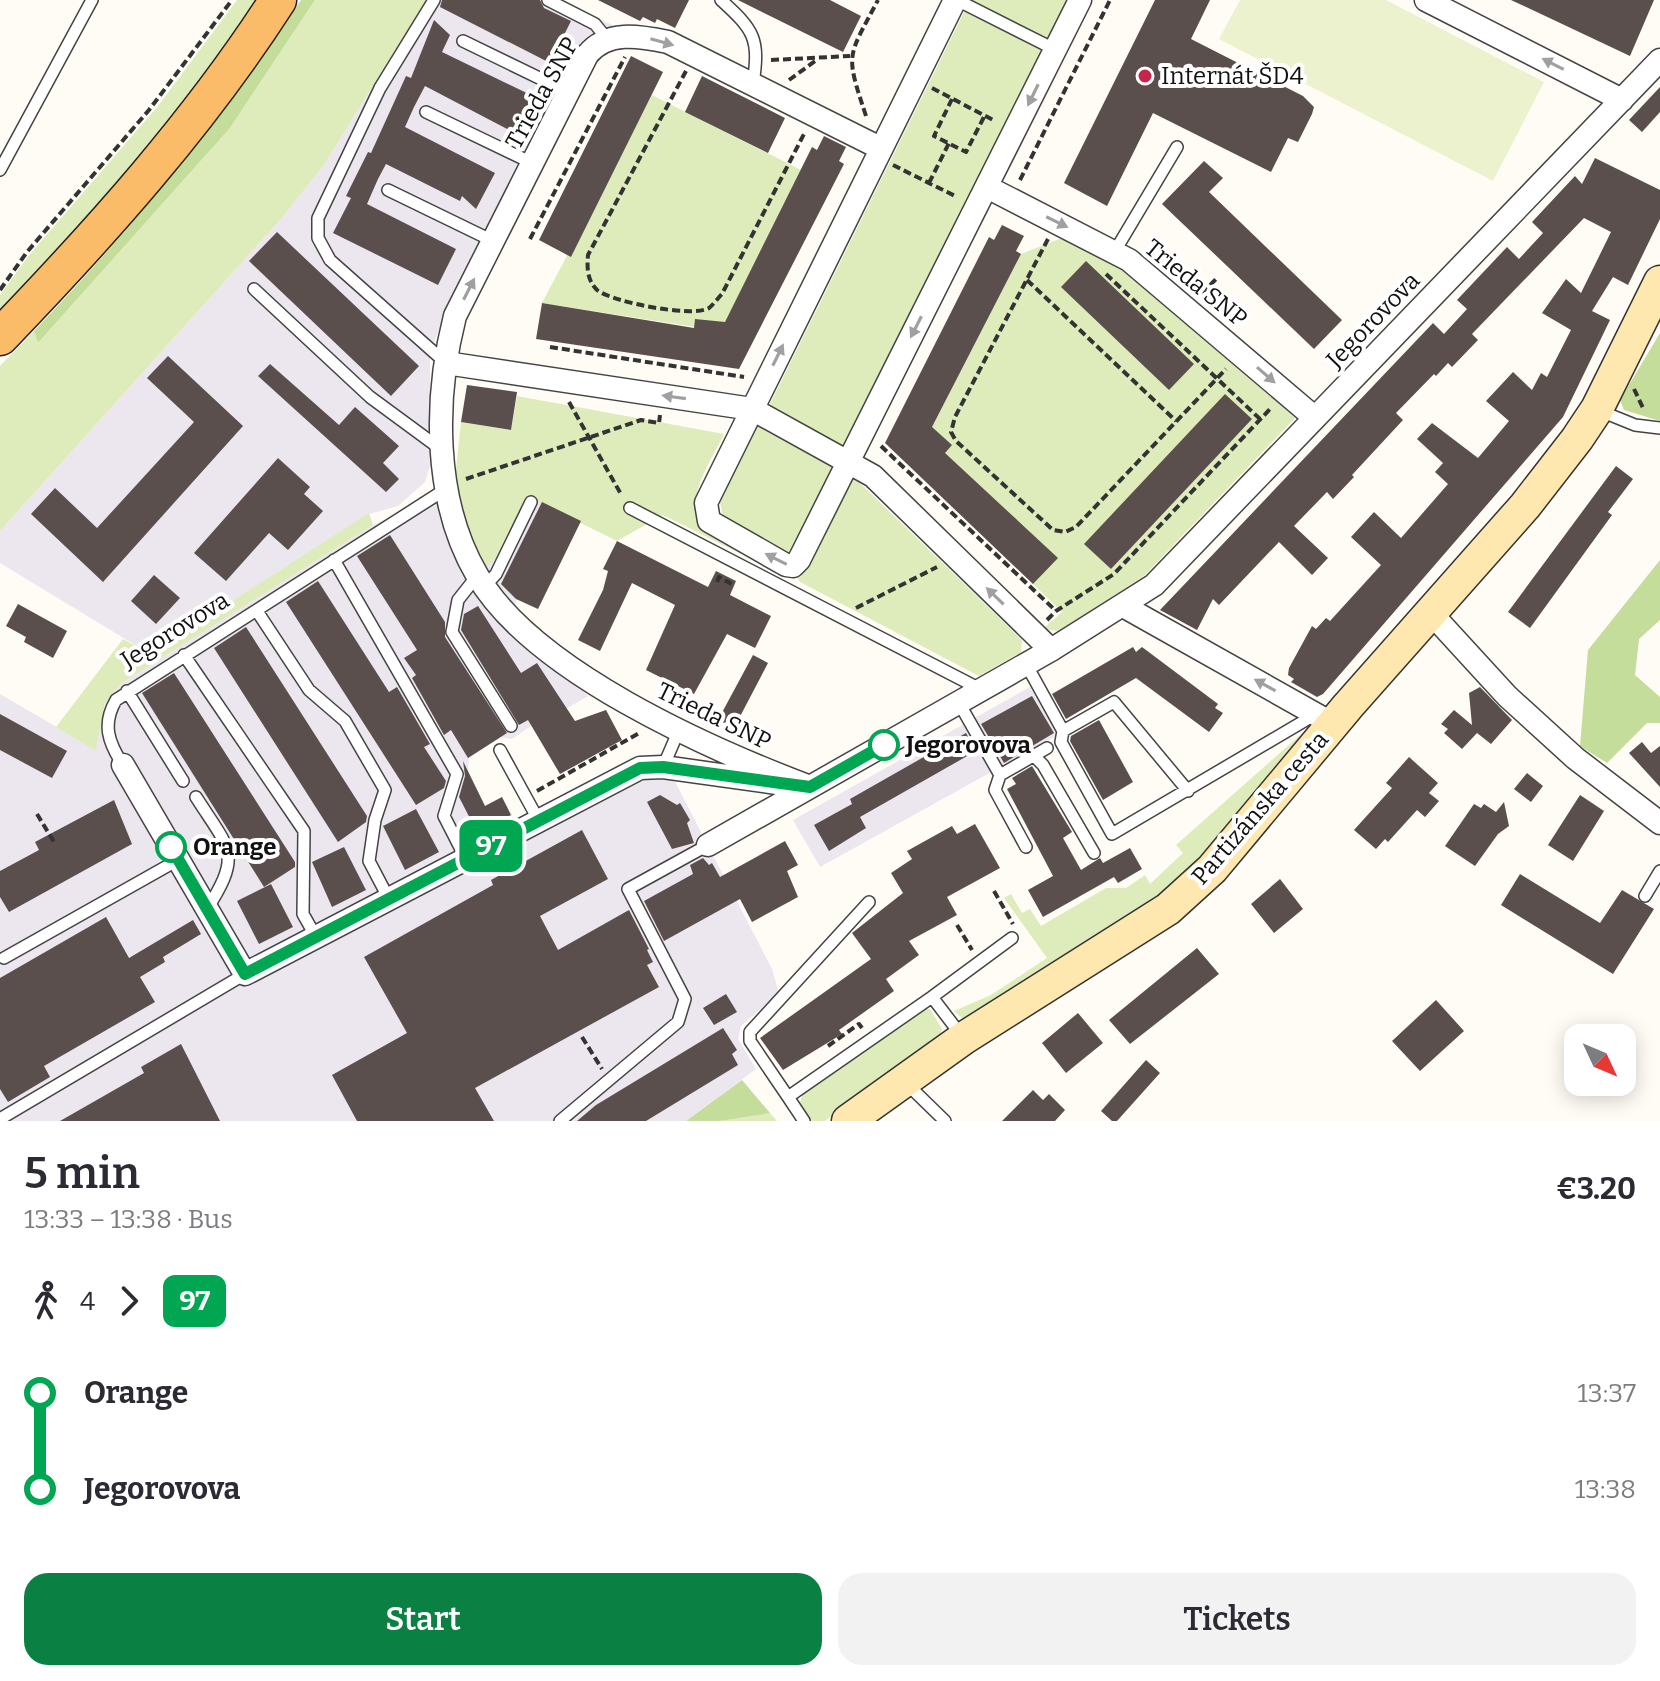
<!DOCTYPE html>
<html lang="en">
<head>
<meta charset="utf-8">
<style>
	:root { --surface:#fff; --page:#f2f2f3; --text:#2b2b33; --muted:#7c7c81; --accent:#0b8043 }
	body { margin:0; font-family:Bitter,serif; background:var(--page); color:var(--text); height:100vh; display:flex; flex-direction:column; font-size:30px; white-space:nowrap }
	* { box-sizing:border-box; margin:0 }
	p { font-size:26px; color:var(--muted) }
	.icon { flex:none; width:44px; height:44px; fill:none; stroke:currentColor; stroke-width:2; stroke-linecap:round; stroke-linejoin:round }
	.map { position:relative; height:1121px; overflow:hidden }
	.side { display:flex; flex-direction:column; background:var(--surface); flex:1 }
	.side>* { flex:none }
	.badge { padding:0 16px; border-radius:12px; font-size:28px; line-height:52px }
	.needle { width:52px; rotate:134deg }
	.tools { position:absolute; left:1564px; top:1024px; display:grid; gap:16px }
	.tools a { display:grid; place-items:center; width:72px; height:72px; border-radius:16px; background:var(--surface); box-shadow:0 4px 20px #0003; font-size:40px }
	.map>.badge { position:absolute; translate:-50% -50%; box-shadow:0 0 0 4px #fff }
	.legs { display:flex; align-items:center; gap:12px; height:88px; padding:0 24px; font-size:26px }
	.legs p { margin-inline-start:auto }
	.headline { display:flex; align-items:center; justify-content:space-between; height:136px; padding:0 24px }
	h1 { font-size:44px; font-weight:600; line-height:60px }
	.button { display:flex; gap:16px; margin-top:auto; padding:16px 24px }
	.button a { flex:1; height:92px; border-radius:24px; background:var(--accent); color:#fff; font-size:32px; font-weight:600; line-height:92px; text-align:center }
	.button a+a { background:var(--page); color:var(--text) }
	ul { padding:0 24px; list-style:none }
	li { display:flex; align-items:center; gap:28px; height:96px; font-size:30px }
	li i { display:grid; place-items:center; width:12px; height:100%; margin:0 10px; background:currentColor }
	li i::after { content:''; width:20px; height:20px; margin:-10px; border:6px solid; border-radius:50%; background:var(--surface) }
	li p { margin-inline-start:auto }
	li:first-child i { background:linear-gradient(#0000 50%,currentColor 0) }
	li:last-child i { background:linear-gradient(currentColor 50%,#0000 0) }
	.map>svg:first-child { display:block }
	.industrial { fill:#ece6ef }
	.green { fill:#deecbc }
	.forest { fill:#c5dd9b }
	.pitch { fill:#edf2ce }
	.building { fill:#5a4f4d }
	.lines { fill:none; stroke-linecap:round; stroke-linejoin:round }
	.lane-casing { stroke:#444; stroke-width:14 }
	.street-casing { stroke:#444; stroke-width:25 }
	.secondary-casing { stroke:#333; stroke-width:35 }
	.primary-casing { stroke:#222; stroke-width:39 }
	.path { stroke:#333; stroke-width:4; stroke-dasharray:8 4; stroke-linecap:butt }
	.lane { stroke:#fff; stroke-width:11 }
	.street { stroke:#fff; stroke-width:22 }
	.secondary { stroke:#ffe7b0; stroke-width:32 }
	.primary { stroke:#fbbc69; stroke-width:36 }
	.oneway { fill:#a0a0a0 }
	.line-1-casing { stroke:#fff; stroke-width:18 }
	.line-1 { stroke:#00a651; stroke-width:12 }
	.poi-dot { fill:#c6244a; stroke:#fff; stroke-width:3 }
	.stop-1-dot { fill:#fff; stroke:#00a651; stroke-width:4 }
	.labels { text-anchor:middle; stroke-width:8; stroke-linejoin:round; paint-order:stroke }
	.poi-label { font-size:24px; fill:#111; stroke:#fff; text-anchor:start }
	.street-label { font-size:24px; fill:#111; stroke:#fff }
	.stop-label { font-size:24px; font-weight:bold; fill:#111; stroke:#fff; text-anchor:start }
</style>
</head>
<body>
<div class="map">
<svg width="1660" height="1121" viewBox="0 0 1660 1121">
	<rect width="100%" height="100%" fill="#fffbf5"/>
	<path class="industrial" d="M 426,0 L 558,0 L 621,29 L 591,34 L 581,42 L 446,311 L 430,353 L 430,466 L 425,482 L 398,506 L 369,514 L 150,654 L 0,563 L 0,531 L 281,219 L 324,165 Z
		M 454,489 L 497,558 L 528,497 L 560,511 L 516,599 L 514,632 L 588,696 L 564,710 L 560,706 L 512,739 L 501,737 L 469,758 L 468,772 L 485,806 L 502,797 L 525,838 L 627,784 L 651,778 L 673,778 L 772,969 L 779,993 L 741,1026 L 738,1039 L 756,1069 L 686,1121 L 0,1121 L 0,694 L 96,750 L 105,703 L 122,683 L 373,525 Z
		M 1030,687 L 1058,735 L 820,867 L 793,820 Z"/>
	<path class="green" d="M 237,0 L 257,0 L 154,143 L 0,314 L 0,295 L 30,254 L 158,106 Z
		M 315,0 L 426,0 L 324,165 L 281,219 L 0,531 L 0,366 L 34,331 L 38,343 L 230,128 Z
		M 970,0 L 1074,0 L 835,468 L 861,484 L 1022,640 L 1021,652 L 979,676 L 800,582 L 785,554 L 723,517 L 719,496 L 752,426 L 769,406 Z
		M 652,95 L 801,170 L 721,331 L 542,303 Z
		M 1067,236 L 1130,272 L 1295,418 L 1144,576 L 1058,631 L 1043,629 L 1062,612 L 1033,584 L 927,437 L 1021,254 Z
		M 517,396 L 724,434 C 714,456 680,504 703,526 C 712,536 730,542 741,549 L 741,554 L 663,515 L 617,541 L 528,497 L 497,558 L 485,568 L 454,489 L 461,422 L 511,430 Z
		M 369,513 L 373,525 L 122,683 L 105,703 L 96,751 L 56,727 L 123,639 L 150,654 Z
		M 1307,733 L 1207,853 L 1177,882 L 1133,914 L 964,1020 L 954,1011 L 991,995 L 1047,958 L 1004,898 L 1011,894 L 1022,913 L 1030,909 L 1041,926 L 1106,888 L 1126,888 L 1145,875 L 1150,884 L 1183,853 L 1176,845 L 1299,736 Z
		M 922,1009 L 930,1009 L 942,1029 L 940,1036 L 825,1121 L 812,1121 L 800,1102 L 803,1094 Z
		M 770,1113 L 777,1121 L 719,1121 L 721,1118 Z"/>
	<path class="forest" d="M 301,0 L 315,0 L 230,128 L 38,343 L 34,331 C 133,227 222,120 301,0 Z
		M 1660,333 L 1660,421 L 1624,410 L 1620,400 Z
		M 1660,560 L 1660,620 L 1639,639 L 1635,675 L 1660,697 L 1660,723 L 1647,723 L 1607,763 L 1580,746 L 1588,650 Z
		M 742,1080 L 770,1113 L 719,1121 L 686,1121 Z"/>
	<path class="pitch" d="M 1240,0 L 1386,0 L 1544,82 L 1493,181 L 1219,39 Z"/>
	<path class="building" d="M 442,0 L 540,0 L 544,8 L 571,21 L 550,63 L 440,7 Z
		M 598,0 L 689,0 L 675,28 L 657,19 L 655,23 L 643,17 L 640,21 Z
		M 738,0 L 830,0 L 861,16 L 843,52 Z
		M 1155,0 L 1210,0 L 1191,39 L 1303,96 L 1314,107 L 1312,114 L 1298,142 L 1288,138 L 1271,172 L 1153,113 L 1107,206 L 1064,183 Z
		M 1511,0 L 1654,0 L 1630,56 Z
		M 434,20 L 450,35 L 442,52 L 533,96 L 515,133 L 425,86 L 414,107 L 405,127 L 495,173 L 476,209 L 462,196 L 460,201 L 386,164 L 378,179 L 367,204 L 456,249 L 438,285 L 333,233 L 351,198 L 346,196 L 368,152 L 371,153 L 406,76 L 411,78 Z
		M 631,56 L 663,72 L 571,257 L 539,240 Z
		M 702,76 L 785,118 L 768,153 L 685,112 Z
		M 1660,87 L 1660,112 L 1642,132 L 1629,120 Z
		M 824,136 L 846,147 L 839,161 L 844,164 L 739,369 L 536,339 L 542,303 L 694,328 L 695,319 L 725,322 L 812,147 L 817,150 Z
		M 1595,158 L 1660,190 L 1660,219 L 1628,285 L 1613,277 L 1592,311 L 1610,320 L 1563,417 L 1323,694 L 1317,697 L 1291,682 L 1294,679 L 1288,675 L 1289,668 L 1312,626 L 1316,629 L 1326,618 L 1330,621 L 1381,565 L 1351,537 L 1374,512 L 1401,538 L 1448,484 L 1435,472 L 1443,463 L 1417,439 L 1432,423 L 1478,458 L 1509,421 L 1486,401 L 1513,372 L 1532,390 L 1541,373 L 1547,377 L 1571,330 L 1542,313 L 1566,279 L 1581,293 L 1611,232 L 1584,218 L 1472,334 L 1478,340 L 1452,367 L 1448,363 L 1436,376 L 1434,374 L 1396,413 L 1403,420 L 1352,475 L 1354,477 L 1333,499 L 1327,492 L 1294,526 L 1328,558 L 1312,575 L 1279,542 L 1219,605 L 1213,599 L 1197,630 L 1160,610 L 1433,323 L 1444,334 L 1467,309 L 1457,300 L 1507,247 L 1519,259 L 1543,233 L 1532,222 L 1575,176 L 1582,184 Z
		M 1204,161 L 1223,178 L 1209,192 L 1342,320 L 1314,349 L 1162,204 Z
		M 1002,225 L 1024,236 L 1016,251 L 1021,254 L 932,427 L 952,445 L 945,453 L 1058,558 L 1033,584 L 885,443 L 989,237 L 994,240 Z
		M 277,232 L 419,366 L 391,396 L 249,261 Z
		M 1086,261 L 1194,364 L 1169,390 L 1061,287 Z
		M 168,356 L 243,426 L 103,582 L 31,514 L 55,488 L 97,528 L 194,422 L 147,378 Z
		M 270,364 L 339,425 L 355,407 L 399,446 L 383,463 L 399,479 L 386,492 L 258,376 Z
		M 467,385 L 517,392 L 511,430 L 461,422 Z
		M 1225,394 L 1252,419 L 1111,569 L 1084,544 Z
		M 278,458 L 310,487 L 304,494 L 323,511 L 288,550 L 269,533 L 226,581 L 194,553 Z
		M 1616,466 L 1633,479 L 1608,512 L 1612,515 L 1530,628 L 1508,612 Z
		M 542,502 L 581,521 L 538,609 L 516,599 L 501,584 Z
		M 390,535 L 445,622 L 445,637 L 507,733 L 468,758 L 451,730 L 444,735 L 412,678 L 416,675 L 404,658 L 417,650 L 357,556 Z
		M 617,541 L 708,587 L 716,571 L 736,581 L 730,595 L 771,616 L 755,648 L 727,634 L 694,694 L 646,670 L 675,605 L 632,583 L 600,651 L 578,640 L 603,590 L 608,571 L 603,569 Z
		M 154,575 L 180,598 L 156,624 L 131,601 Z
		M 318,581 L 389,692 L 397,687 L 430,744 L 424,747 L 446,781 L 444,788 L 416,805 L 286,602 Z
		M 18,604 L 67,631 L 53,658 L 24,642 L 26,637 L 6,626 Z
		M 478,606 L 521,673 L 537,663 L 575,721 L 606,710 L 622,740 L 560,774 L 528,720 L 519,725 L 461,630 L 464,614 Z
		M 246,627 L 367,816 L 366,822 L 338,842 L 214,648 Z
		M 1133,647 L 1136,652 L 1142,647 L 1218,704 L 1215,708 L 1223,713 L 1209,732 L 1136,678 L 1066,719 L 1052,694 Z
		M 753,655 L 768,663 L 734,728 L 718,720 Z
		M 174,673 L 295,862 L 295,867 L 264,887 L 142,693 Z
		M 1480,687 L 1512,720 L 1491,744 L 1477,733 L 1462,749 L 1444,733 L 1448,729 L 1441,724 L 1454,710 L 1472,725 L 1469,693 Z
		M 1032,696 L 1054,733 L 1004,763 L 981,724 Z
		M 0,714 L 67,751 L 52,778 L 0,750 Z
		M 1099,720 L 1133,782 L 1103,800 L 1070,741 L 1071,736 Z
		M 966,733 L 976,751 L 860,817 L 866,828 L 829,851 L 814,825 L 852,804 L 850,799 Z
		M 1642,742 L 1651,753 L 1660,746 L 1660,787 L 1629,753 Z
		M 1409,757 L 1438,783 L 1429,793 L 1439,801 L 1425,817 L 1417,810 L 1388,842 L 1385,839 L 1376,849 L 1354,830 L 1392,788 L 1386,783 Z
		M 463,761 L 485,806 L 502,797 L 511,815 L 477,832 L 459,797 L 465,776 Z
		M 1032,766 L 1072,832 L 1063,838 L 1081,870 L 1100,858 L 1103,863 L 1130,848 L 1142,869 L 1118,883 L 1114,877 L 1043,917 L 1028,890 L 1053,876 L 1007,789 L 1016,784 L 1012,778 Z
		M 1527,773 L 1543,786 L 1531,802 L 1514,789 Z
		M 660,795 L 677,805 L 680,803 L 690,820 L 687,823 L 694,843 L 672,849 L 647,802 Z
		M 1580,795 L 1604,811 L 1573,861 L 1548,845 Z
		M 114,800 L 132,844 L 9,912 L 0,897 L 0,871 L 39,850 L 35,842 Z
		M 1504,802 L 1509,826 L 1498,834 L 1475,866 L 1445,846 L 1474,804 L 1481,808 L 1484,804 L 1496,812 Z
		M 416,809 L 439,852 L 405,870 L 383,826 Z
		M 975,824 L 1000,868 L 947,897 L 957,915 L 909,941 L 919,955 L 886,979 L 894,991 L 839,1030 L 842,1034 L 783,1070 L 760,1038 L 871,959 L 852,933 L 903,893 L 891,873 L 912,859 L 907,851 L 952,826 L 957,834 Z
		M 582,830 L 608,879 L 540,916 L 558,950 L 629,910 L 649,949 L 647,950 L 653,962 L 647,965 L 659,987 L 475,1088 L 494,1121 L 357,1121 L 332,1075 L 407,1033 L 364,957 L 493,885 L 491,880 Z
		M 785,841 L 798,865 L 787,871 L 798,897 L 752,922 L 740,899 L 664,941 L 644,901 L 693,874 L 690,865 L 703,858 L 709,865 L 712,863 L 720,877 Z
		M 344,847 L 366,890 L 332,907 L 312,862 Z
		M 1520,874 L 1600,923 L 1622,890 L 1654,909 L 1613,974 L 1501,905 Z
		M 1280,879 L 1303,909 L 1274,933 L 1251,904 Z
		M 271,884 L 293,927 L 259,944 L 237,901 Z
		M 106,917 L 129,958 L 193,920 L 201,934 L 163,957 L 165,962 L 140,977 L 155,1002 L 44,1066 L 50,1077 L 8,1102 L 0,1089 L 0,978 Z
		M 1197,948 L 1219,974 L 1130,1044 L 1109,1020 Z
		M 726,994 L 737,1012 L 714,1025 L 703,1008 Z
		M 1436,1000 L 1464,1031 L 1420,1071 L 1392,1041 Z
		M 1078,1013 L 1103,1043 L 1066,1073 L 1042,1043 Z
		M 723,1028 L 737,1050 L 732,1054 L 738,1065 L 646,1121 L 577,1121 L 596,1105 Z
		M 181,1044 L 220,1121 L 60,1121 L 144,1073 L 141,1067 Z
		M 1146,1060 L 1160,1073 L 1117,1121 L 1112,1121 L 1101,1111 Z
		M 1033,1090 L 1043,1100 L 1049,1094 L 1065,1110 L 1055,1121 L 1002,1121 Z"/>
	<g class="lines">
		<defs>
			<path id="lane" d="M 434,0 L 380,88 L 318,218 L 318,238 L 330,260 L 446,363
				M 548,0 L 595,24 L 607,39
				M 721,0 C 754,30 760,38 753,84
				M 957,0 L 1056,50
				M 463,41 L 568,92
				M 426,112 L 532,163
				M 0,170 L 92,0
				M 388,190 L 493,241
				M 1115,251 L 1177,147
				M 254,289 L 370,397 L 442,450
				M 1598,410 L 1635,425 L 1660,428
				M 630,508 L 980,689
				M 334,560 L 457,774 L 444,816 L 466,859
				M 477,576 L 458,600 L 452,632 L 511,726
				M 484,587 L 496,574 L 531,502
				M 257,611 L 309,690 L 345,721 L 385,790 L 375,820 L 369,861 L 389,899
				M 184,655 L 304,831 L 303,914 L 316,937
				M 1026,664 L 1063,731 L 1061,742 L 1112,834 L 1316,714
				M 127,691 L 183,781
				M 959,703 L 1000,775 L 995,790 L 1026,847
				M 1063,731 L 1114,702 L 1188,791
				M 500,750 L 539,821
				M 1034,756 L 1043,765 L 1094,853
				M 123,765 C 108,742 102,724 116,700 L 446,489
				M 663,767 L 679,730
				M 1000,775 L 1047,748
				M 196,797 C 229,849 243,853 207,909
				M 1645,896 L 1660,871
				M 4,958 L 178,860
				M 932,997 L 1012,938
				M 906,1083 L 945,1121
				M 788,1097 L 750,1041 L 750,1032 L 869,902
				M 0,1119 L 245,974
				M 560,1121 L 678,1022 L 685,999 L 628,889 L 708,845
				M 804,1121 L 788,1097 L 932,997 L 961,1035"/>
			<path id="street" d="M 955,0 L 706,503 L 709,521 L 786,565 L 793,566 L 799,560 L 1080,0
				M 1426,0 L 1622,100
				M 987,187 L 1129,260 L 1315,418
				M 446,363 L 752,409 L 873,476 L 1051,650
				M 1125,607 L 1333,724
				M 1430,612 L 1507,696 L 1575,758 L 1660,823
				M 123,765 L 245,974 L 640,768 L 663,767 L 777,783
				M 810,787 C 710,749 532,671 477,575 C 433,500 434,398 455,316 L 587,55 C 607,30 639,36 668,42 L 880,148
				M 708,845 L 1051,650 L 1154,585 L 1660,60"/>
			<path id="secondary" d="M 848,1121 L 964,1038 L 1168,909 L 1212,869 L 1348,706 L 1525,506 L 1577,439 L 1597,409 L 1660,282"/>
			<path id="primary" d="M 0,337 C 101,232 199,123 278,0"/>
		</defs>
		<use href="#lane" class="lane-casing"/>
		<use href="#street" class="street-casing"/>
		<use href="#secondary" class="secondary-casing"/>
		<use href="#primary" class="primary-casing"/>
		<path class="path" d="M 771,60 L 850,56
			M 686,71 L 588,255 C 587,268 587,280 597,290 C 612,302 692,318 709,308 C 713,305 718,298 722,294 L 805,132
			M 789,80 L 818,59
			M 932,88 L 995,121
			M 952,99 L 934,136 L 966,152 L 985,115
			M 866,116 C 845,52 847,59 878,0
			M 893,165 L 957,197
			M 1020,180 L 1110,0
			M 929,183 L 949,143
			M 530,239 L 625,57
			M 1048,239 L 955,417 L 951,432 L 956,441 L 1053,530 L 1065,532 L 1076,527 L 1226,369
			M 1106,274 L 1260,419
			M 1027,280 L 1176,421
			M 0,290 L 27,252 L 149,110 L 232,0
			M 1202,294 L 1216,279
			M 550,347 L 744,377
			M 1634,389 L 1644,410
			M 569,402 L 622,496
			M 881,446 L 1056,611
			M 466,479 L 641,420 L 659,423 L 660,415
			M 717,582 L 719,577 L 730,583 L 727,587
			M 856,608 L 937,567
			M 1047,620 L 1056,611 L 1114,574 L 1271,408
			M 537,791 L 641,732
			M 37,814 L 54,842
			M 994,891 L 1013,924
			M 957,925 L 972,950
			M 582,1037 L 602,1069
			M 828,1046 L 859,1024 L 862,1028"/>
		<use href="#lane" class="lane"/>
		<use href="#street" class="street"/>
		<use href="#secondary" class="secondary"/>
		<use href="#primary" class="primary"/>
	</g>
	<defs><path id="oneway-solid" d="M-6-.8H1V-3.2L6.5 0L1 3.2V.8H-6Z" transform="scale(2)"/></defs>
	<g class="oneway">
		<use href="#oneway-solid" transform="translate(662 42) rotate(16)"/>
		<use href="#oneway-solid" transform="translate(1553 64) rotate(-153)"/>
		<use href="#oneway-solid" transform="translate(1033 95) rotate(116)"/>
		<use href="#oneway-solid" transform="translate(1057 222) rotate(26)"/>
		<use href="#oneway-solid" transform="translate(469 289) rotate(-63)"/>
		<use href="#oneway-solid" transform="translate(916 327) rotate(117)"/>
		<use href="#oneway-solid" transform="translate(778 355) rotate(-64)"/>
		<use href="#oneway-solid" transform="translate(1266 375) rotate(41)"/>
		<use href="#oneway-solid" transform="translate(674 397) rotate(-172)"/>
		<use href="#oneway-solid" transform="translate(776 559) rotate(-153)"/>
		<use href="#oneway-solid" transform="translate(995 596) rotate(-136)"/>
		<use href="#oneway-solid" transform="translate(1265 685) rotate(-151)"/>
	</g>
	<g class="lines">
		<defs>
			<path id="line-1" d="M 171,847 L 245,974 L 640,768 L 663,767 L 810,787 L 884,745"/>
		</defs>
		<use href="#line-1" class="line-1-casing"/>
		<use href="#line-1" class="line-1"/>
	</g>
	<circle class="poi-dot" cx="1145" cy="76" r="8"/>
	<g class="stop-1-dot">
		<circle cx="884" cy="745" r="14"/>
		<circle cx="171" cy="847" r="14"/>
	</g>
	<g class="labels">
		<g class="poi-label">
			<text x="1161" y="84">Internát ŠD4</text>
		</g>
		<g class="street-label">
			<text transform="translate(542 93) rotate(-61)" y="8">Trieda SNP</text>
			<text transform="translate(1196 283) rotate(39)" y="8">Trieda SNP</text>
			<text transform="translate(1373 320) rotate(-46)" y="8">Jegorovova</text>
			<text transform="translate(175 630) rotate(-32)" y="8">Jegorovova</text>
			<text transform="translate(714 716) rotate(26)" y="8">Trieda SNP</text>
			<text transform="translate(1260 808) rotate(-49)" y="8">Partizánska cesta</text>
		</g>
		<g class="stop-label">
			<text x="906" y="753">Jegorovova</text>
			<text x="193" y="855">Orange</text>
		</g>
	</g>
</svg>
<div class="tools">
<a><svg class="needle" viewBox="-14 -14 28 28"><path d="M0-13l5 13h-10z" fill="#e53935"/><path d="M0 13l5-13h-10z" fill="#7c7c81"/></svg></a>
</div>
<b class="badge" style="left:491px;top:846px;background:#00a651;color:#fff">97</b>
</div>
<section class="side">
<div class="headline"><div><h1>5 min</h1><p>13:33 – 13:38 · Bus</p></div><b>€3.20</b></div>
<div class="legs"><svg class="icon" aria-label="walk" viewBox="0 0 24 24"><circle cx="13" cy="4" r="2"/><path d="M13 8l-2 6 4 7M11 14l-3 7M7 12l3-4h3l4 4"/></svg>4<svg class="icon" aria-label="forward" viewBox="0 0 24 24"><path d="M9 5l7 7-7 7"/></svg><b class="badge" style="background:#00a651;color:#fff">97</b></div>
<ul>
<li><i style="color:#00a651"></i><b>Orange</b><p>13:37</p></li>
<li><i style="color:#00a651"></i><b>Jegorovova</b><p>13:38</p></li>
</ul>
<div class="button"><a>Start</a><a>Tickets</a></div>
</section>
</body>
</html>
